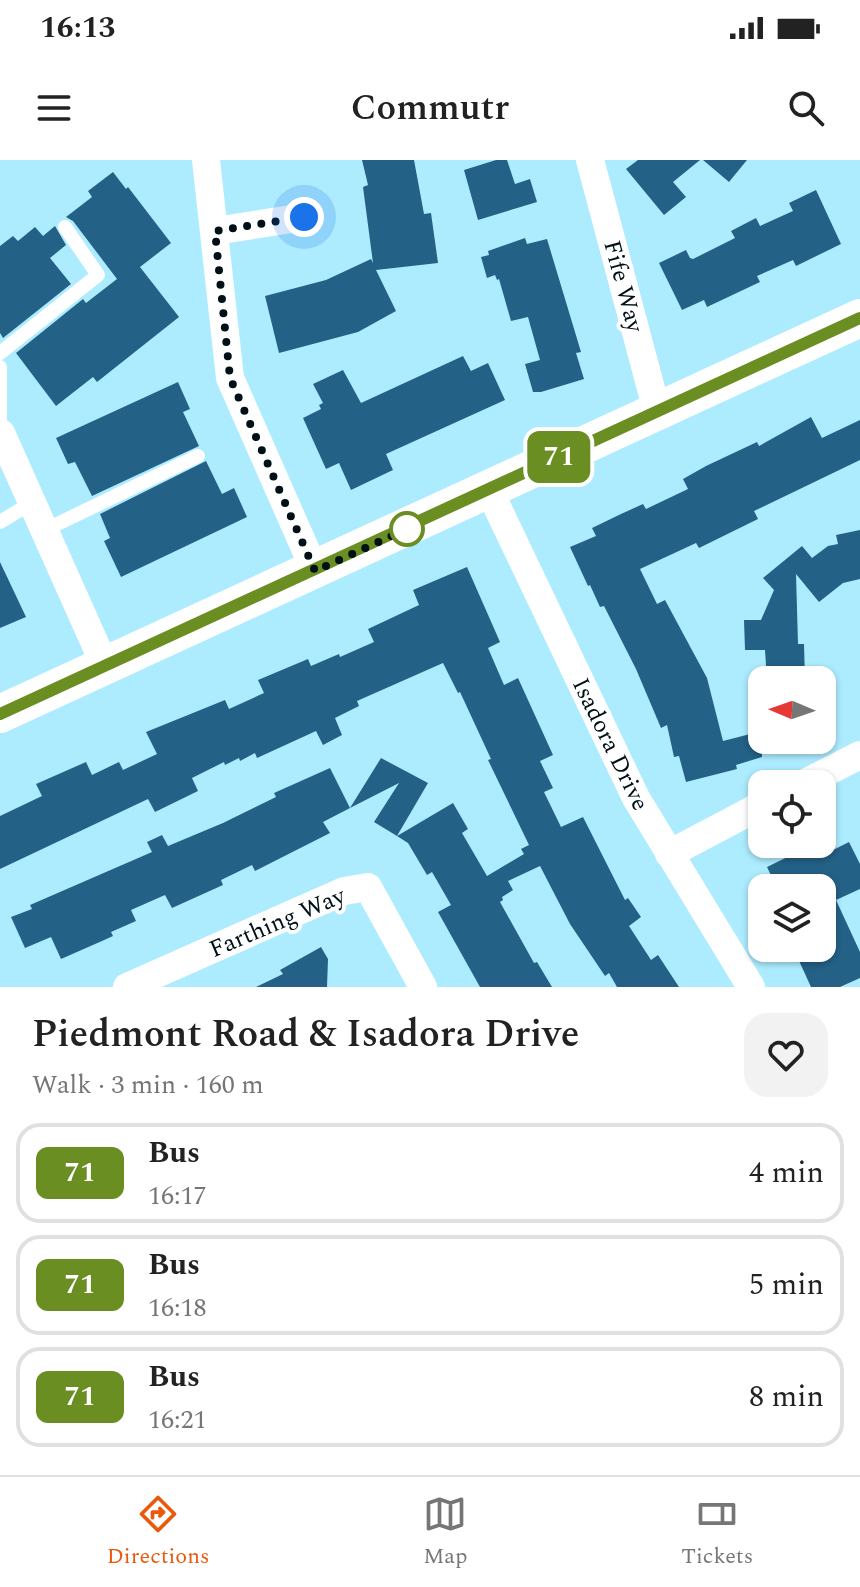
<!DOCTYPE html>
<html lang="en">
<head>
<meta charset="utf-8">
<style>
	:root { --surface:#fff; --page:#f2f2f2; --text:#222; --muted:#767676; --line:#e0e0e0; --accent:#ea580c }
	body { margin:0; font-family:Spectral,serif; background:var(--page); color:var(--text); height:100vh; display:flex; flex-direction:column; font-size:30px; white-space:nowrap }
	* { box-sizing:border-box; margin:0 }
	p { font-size:26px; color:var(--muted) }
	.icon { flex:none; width:44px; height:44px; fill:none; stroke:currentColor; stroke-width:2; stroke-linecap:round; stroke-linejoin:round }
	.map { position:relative; height:827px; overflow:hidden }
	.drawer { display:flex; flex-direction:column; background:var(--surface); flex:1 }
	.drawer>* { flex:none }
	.badge { padding:0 16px; border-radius:12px; font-size:28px; line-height:52px }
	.needle { width:52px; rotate:272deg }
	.controls { position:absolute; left:748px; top:506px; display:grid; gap:16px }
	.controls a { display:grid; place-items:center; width:88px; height:88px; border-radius:16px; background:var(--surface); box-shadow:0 2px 6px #0004; font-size:40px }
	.you { position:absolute; width:40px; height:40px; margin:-20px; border:6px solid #fff; border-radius:50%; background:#1a73e8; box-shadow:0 0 0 12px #1a73e833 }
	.map>.badge { position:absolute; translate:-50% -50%; box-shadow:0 0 0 4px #fff }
	.round { display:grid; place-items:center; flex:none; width:84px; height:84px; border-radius:24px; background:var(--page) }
	.summary { display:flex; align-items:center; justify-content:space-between; height:136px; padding:0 32px }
	h1 { font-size:38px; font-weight:600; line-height:60px }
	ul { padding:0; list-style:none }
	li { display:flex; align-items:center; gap:24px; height:100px; margin:0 16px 12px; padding:0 16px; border:4px solid var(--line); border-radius:24px }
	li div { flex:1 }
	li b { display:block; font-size:30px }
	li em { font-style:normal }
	li .badge { min-width:88px; font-weight:700; text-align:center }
	.status { display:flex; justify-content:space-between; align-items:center; height:56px; padding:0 40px; background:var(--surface); direction:ltr }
	.status svg { height:22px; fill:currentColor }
	header { display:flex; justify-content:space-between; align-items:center; height:104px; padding:0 32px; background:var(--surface); font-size:36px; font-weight:600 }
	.dock { display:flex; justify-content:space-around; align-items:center; height:112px; border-top:2px solid var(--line); background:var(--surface); font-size:22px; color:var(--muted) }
	.dock a { display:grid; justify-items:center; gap:4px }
	.dock .active { color:var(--accent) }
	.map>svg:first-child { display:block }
	.building { fill:#246186 }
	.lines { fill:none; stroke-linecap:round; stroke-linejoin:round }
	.service { stroke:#fff; stroke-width:14 }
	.minor { stroke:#fff; stroke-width:28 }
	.secondary { stroke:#fff; stroke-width:38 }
	.line-casing { stroke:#fff; stroke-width:18 }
	.line { stroke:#6b8e23; stroke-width:12 }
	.walk { stroke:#001017; stroke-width:8; stroke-dasharray:0 14.4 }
	.stop-dot { fill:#fff; stroke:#6b8e23; stroke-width:4 }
	.labels { text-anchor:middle; stroke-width:8; stroke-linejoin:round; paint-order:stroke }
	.street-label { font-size:24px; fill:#001017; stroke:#fff }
</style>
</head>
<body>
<div class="status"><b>16:13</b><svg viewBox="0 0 49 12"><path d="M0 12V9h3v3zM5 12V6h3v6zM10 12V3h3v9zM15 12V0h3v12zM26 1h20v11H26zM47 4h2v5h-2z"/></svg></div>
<header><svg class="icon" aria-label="menu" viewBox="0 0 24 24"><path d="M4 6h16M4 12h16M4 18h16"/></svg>Commutr<svg class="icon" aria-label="search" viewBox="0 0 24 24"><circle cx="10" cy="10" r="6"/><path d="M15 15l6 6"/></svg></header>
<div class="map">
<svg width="860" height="827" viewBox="0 0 860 827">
	<rect width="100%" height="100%" fill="#adecff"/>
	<path class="building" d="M 362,0 L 414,0 L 424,54 L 431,53 L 438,103 L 376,110 L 396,151 L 358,172 L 279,193 L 265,136 L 326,120 L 371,99 L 373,103 L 363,27 L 368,25 Z
		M 496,0 L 507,0 L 515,24 L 530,19 L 537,42 L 478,60 L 464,10 Z
		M 638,0 L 700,0 L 673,22 L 686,37 L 664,55 L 626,9 Z
		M 703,0 L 747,0 L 729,22 Z
		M 113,12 L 126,29 L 128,27 L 171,83 L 140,107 L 179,157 L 97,222 L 93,217 L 56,246 L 16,193 L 83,139 L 86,143 L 117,119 L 73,61 L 66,57 L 92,37 L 88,31 Z
		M 816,30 L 841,84 L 796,106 L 793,100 L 757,116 L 760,122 L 707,147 L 704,140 L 682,150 L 659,103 L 686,90 L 690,98 L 693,99 L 735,78 L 731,71 L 756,58 L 760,66 L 793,51 L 789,43 Z
		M 55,66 L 66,85 L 50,98 L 71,124 L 3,178 L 0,173 L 0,86 L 13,76 L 18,81 L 35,67 L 43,76 Z
		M 525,78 L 527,84 L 547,79 L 581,192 L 576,193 L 584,219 L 541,232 L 533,232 L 525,204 L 540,200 L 528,157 L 511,161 L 499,119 L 497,120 L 495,115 L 487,118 L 481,97 L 489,95 L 488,91 Z
		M 463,196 L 471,211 L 488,203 L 505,240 L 386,294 L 393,310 L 351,330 L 339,303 L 326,309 L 303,258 L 321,249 L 319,245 L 323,243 L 313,224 L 343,210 L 361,243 Z
		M 178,222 L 190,249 L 183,252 L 199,286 L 92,336 L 75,302 L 68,304 L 56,278 Z
		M 811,257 L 822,278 L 860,260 L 860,300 L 754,351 L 758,359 L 699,388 L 696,383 L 640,409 L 657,444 L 665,440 L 707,518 L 723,581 L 762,571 L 762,597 L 736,605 L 737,609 L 686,622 L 679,596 L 674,597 L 667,565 L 661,568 L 636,509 L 604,446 L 600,447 L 590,425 L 588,426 L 570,387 L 596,376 L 592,368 L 621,354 L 643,344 L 646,349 L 688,329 L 683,319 L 706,306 L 757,282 L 759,286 Z
		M 206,301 L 222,334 L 234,328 L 247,357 L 121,417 L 104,381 L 110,378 L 100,354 Z
		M 860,370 L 860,419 L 843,423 L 819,442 L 796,414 L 798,484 L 804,484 L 805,520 L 767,520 L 765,490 L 745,490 L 744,460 L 761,460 L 774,430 L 763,418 L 802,386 L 812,398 L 828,386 L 838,384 L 836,375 Z
		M 0,402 L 26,457 L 0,468 Z
		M 467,407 L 500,482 L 488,488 L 504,525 L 518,518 L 553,595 L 540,601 L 553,628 L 544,632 L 561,667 L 583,657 L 625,740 L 628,738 L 641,757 L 629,766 L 651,800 L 658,795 L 679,827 L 617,827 L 609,813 L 605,816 L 570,764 L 540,706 L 508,721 L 513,730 L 502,737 L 503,740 L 500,742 L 534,803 L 537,802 L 552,827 L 480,827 L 438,752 L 451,745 L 432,712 L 427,715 L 408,683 L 397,676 L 453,643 L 468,669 L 462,673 L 487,716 L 524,694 L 521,689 L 529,685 L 488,600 L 491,599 L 460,532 L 458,533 L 443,503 L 357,541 L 359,546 L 335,558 L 342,575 L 323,585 L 316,571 L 257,598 L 255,593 L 240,601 L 239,598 L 225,605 L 224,602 L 192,618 L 198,631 L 155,652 L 148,639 L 0,709 L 0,656 L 42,636 L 36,624 L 86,602 L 92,615 L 119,602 L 123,610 L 157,594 L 146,572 L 225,540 L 229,549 L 264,533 L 258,520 L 308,499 L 311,506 L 339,494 L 340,497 L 374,482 L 368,469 L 419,445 L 413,430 Z
		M 381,598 L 428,623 L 397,676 L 374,662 L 399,623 L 350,648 Z
		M 330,608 L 350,648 L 323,662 L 330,673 L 255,711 L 252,705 L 221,720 L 223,725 L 172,748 L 165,735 L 131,750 L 136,761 L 111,772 L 113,776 L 102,781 L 61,799 L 51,777 L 25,788 L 11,757 L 32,749 L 30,745 L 152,692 L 147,682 L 162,675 L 168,686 L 223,663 L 276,637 L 274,633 Z
		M 849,682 L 860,704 L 860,729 L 836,740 L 860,792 L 860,818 L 840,827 L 811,827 L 795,792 L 805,788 L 822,788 L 822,781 L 831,777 L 822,755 L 822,728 L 777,728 L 767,707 L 814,684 L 818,684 L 823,695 Z
		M 321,787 L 328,799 L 327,827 L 256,827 L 283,814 L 280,810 Z"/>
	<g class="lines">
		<path class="service" d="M 0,193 L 98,115 L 65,67
			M 0,207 L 0,274
			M 0,362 L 33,342
			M 45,370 L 198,296"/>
		<path class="minor" d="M 206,0 L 230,218 L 315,411
			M 590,0 L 657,251
			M 215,71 L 304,57
			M 1,273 L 105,506
			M 489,330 L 636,638 L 751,827
			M 803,624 L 860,595
			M 669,694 L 762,645
			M 127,827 L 344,731 L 368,727 L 423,827"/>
		<path class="secondary" d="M 0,554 L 860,158"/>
	</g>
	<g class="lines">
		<defs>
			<path id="line" d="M 0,554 L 860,158"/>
		</defs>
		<use href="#line" class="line-casing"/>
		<use href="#line" class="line"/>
		<path class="walk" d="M 304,57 L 215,71 L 230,218 L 315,411 L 407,369"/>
	</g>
	<circle class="stop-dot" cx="407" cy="369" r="16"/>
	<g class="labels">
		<g class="street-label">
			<text transform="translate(624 126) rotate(75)" y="8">Fife Way</text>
			<text transform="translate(611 584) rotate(64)" y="8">Isadora Drive</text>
			<text transform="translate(277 762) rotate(-23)" y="8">Farthing Way</text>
		</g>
	</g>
</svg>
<div class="controls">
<a><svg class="needle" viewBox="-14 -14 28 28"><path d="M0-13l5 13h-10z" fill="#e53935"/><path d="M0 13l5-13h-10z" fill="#767676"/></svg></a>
<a><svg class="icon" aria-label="locate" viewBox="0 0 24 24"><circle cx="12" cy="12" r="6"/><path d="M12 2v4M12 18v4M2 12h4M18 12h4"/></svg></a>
<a><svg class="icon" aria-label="layers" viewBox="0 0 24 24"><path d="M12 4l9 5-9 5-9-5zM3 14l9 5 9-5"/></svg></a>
</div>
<div class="you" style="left:304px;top:57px"></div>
<b class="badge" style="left:559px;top:297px;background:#6b8e23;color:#fff">71</b>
</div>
<section class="drawer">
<div class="summary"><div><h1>Piedmont Road &amp; Isadora Drive</h1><p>Walk · 3 min · 160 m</p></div><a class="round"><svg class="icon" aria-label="heart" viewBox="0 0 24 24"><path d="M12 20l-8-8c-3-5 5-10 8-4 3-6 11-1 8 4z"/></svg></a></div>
<ul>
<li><span class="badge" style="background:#6b8e23;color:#fff">71</span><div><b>Bus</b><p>16:17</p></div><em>4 min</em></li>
<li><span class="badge" style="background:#6b8e23;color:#fff">71</span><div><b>Bus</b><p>16:18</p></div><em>5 min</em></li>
<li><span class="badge" style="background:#6b8e23;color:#fff">71</span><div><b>Bus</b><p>16:21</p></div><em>8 min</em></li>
</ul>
</section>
<nav class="dock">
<a class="active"><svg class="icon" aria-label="directions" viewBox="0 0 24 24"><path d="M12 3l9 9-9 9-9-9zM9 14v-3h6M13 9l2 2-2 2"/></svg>Directions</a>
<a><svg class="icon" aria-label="map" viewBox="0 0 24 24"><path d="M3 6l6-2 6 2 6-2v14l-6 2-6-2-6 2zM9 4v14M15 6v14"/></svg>Map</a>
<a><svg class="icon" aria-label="tickets" viewBox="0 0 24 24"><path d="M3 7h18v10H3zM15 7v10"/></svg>Tickets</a>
</nav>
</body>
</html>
